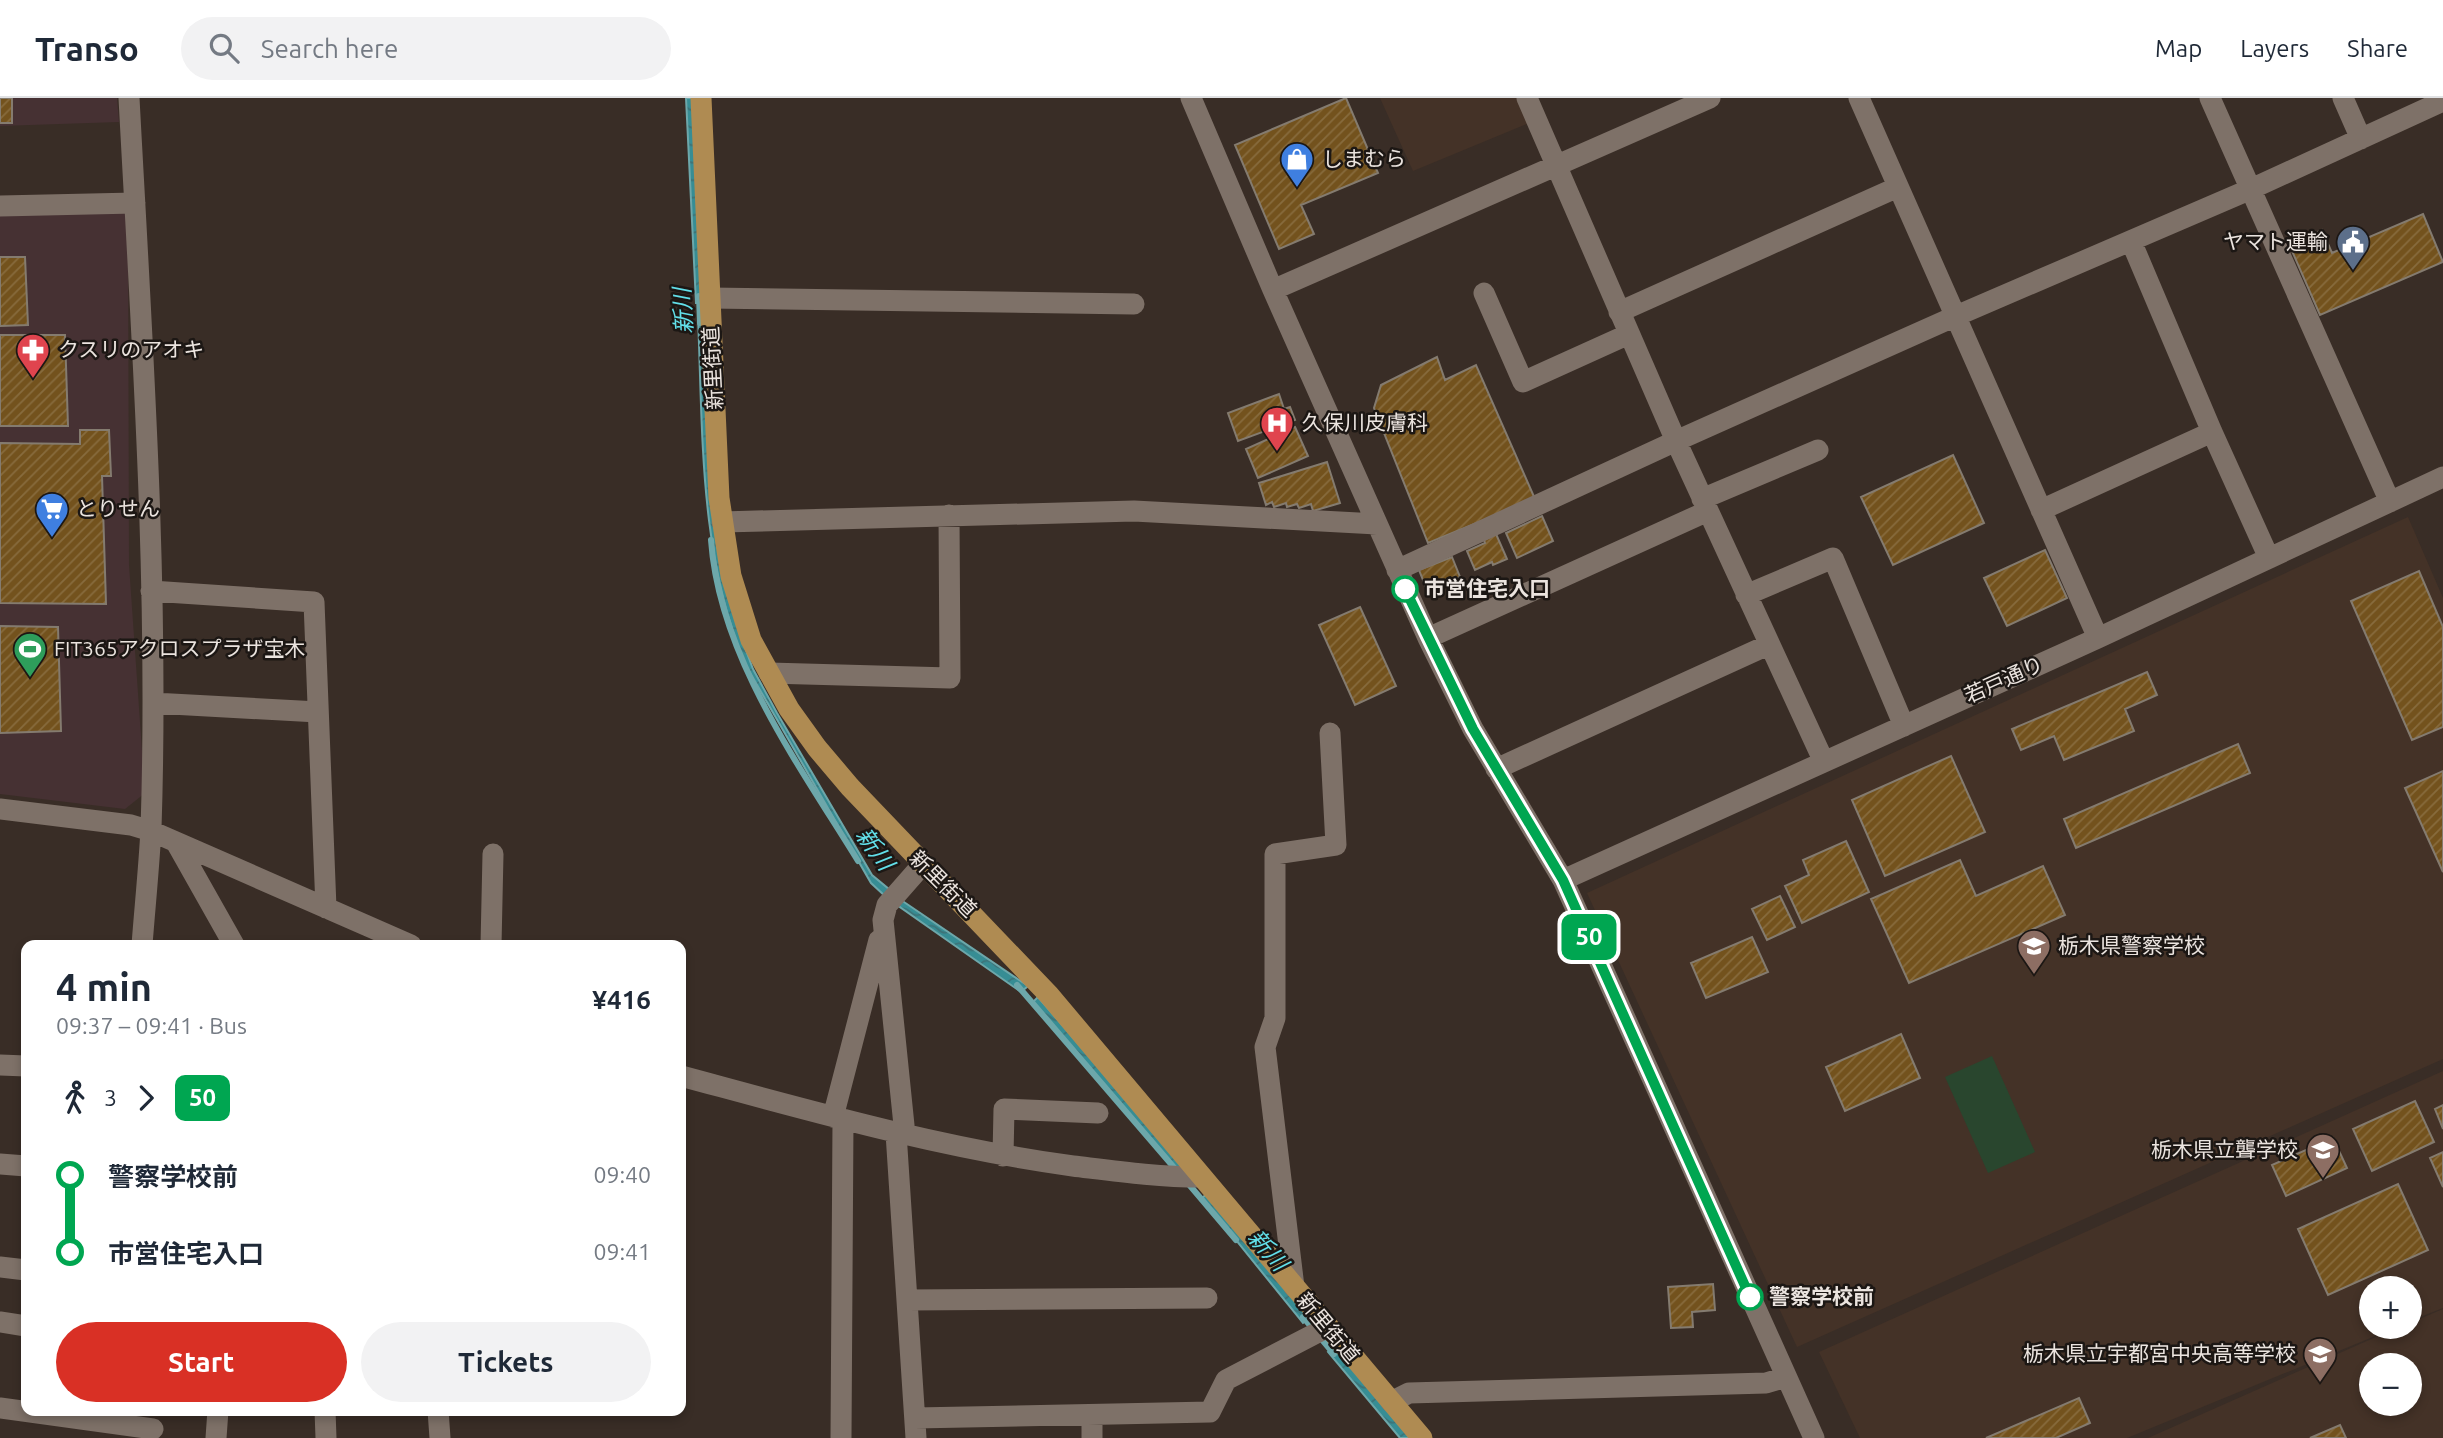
<!DOCTYPE html>
<html lang="en">
<head>
<meta charset="utf-8">
<style>
	:root { --surface:#fff; --page:#f2f2f3; --text:#1f2937; --muted:#747a83; --line:#e0e1e3; --accent:#d93025 }
	body { margin:0; font-family:Ubuntu,"Noto Sans JP",sans-serif; background:var(--page); color:var(--text); height:100vh; display:flex; flex-direction:column; font-size:26px; white-space:nowrap }
	* { box-sizing:border-box; margin:0 }
	p { font-size:23px; color:var(--muted) }
	.icon { flex:none; width:38px; height:38px; fill:none; stroke:currentColor; stroke-width:2; stroke-linecap:round; stroke-linejoin:round }
	.map { position:relative; flex:1; overflow:hidden }
	.sheet { position:absolute; left:21px; top:842px; width:665px; height:476px; display:flex; flex-direction:column; background:var(--surface); border-radius:14px; box-shadow:0 4px 10px #0003 }
	.sheet>* { flex:none }
	.badge { padding:0 14px; border-radius:10px; font-size:24px; line-height:46px }
	.tools { position:absolute; left:2359px; top:1178px; display:grid; gap:14px }
	.tools a { display:grid; place-items:center; width:63px; height:63px; border-radius:50%; background:var(--surface); box-shadow:0 4px 10px #0003; font-size:35px }
	.map>.badge { position:absolute; translate:-50% -50%; box-shadow:0 0 0 4px #fff }
	.legs { display:flex; align-items:center; gap:10px; height:77px; padding:0 35px; font-size:23px }
	.legs p { margin-inline-start:auto }
	.head { display:flex; align-items:center; justify-content:space-between; height:119px; padding:0 35px }
	h1 { font-size:38px; font-weight:600; line-height:52px }
	.primary-button { display:flex; gap:14px; margin-top:auto; padding:14px 35px }
	.primary-button a { flex:1; height:80px; border-radius:42px; background:var(--accent); color:#fff; font-size:28px; font-weight:600; line-height:80px; text-align:center }
	.primary-button a+a { background:var(--page); color:var(--text) }
	ul { padding:0 35px; list-style:none }
	li { display:flex; align-items:center; gap:24px; height:77px; font-size:26px }
	li i { display:grid; place-items:center; width:10px; height:100%; margin:0 9px; background:currentColor }
	li i::after { content:''; width:18px; height:18px; margin:-9px; border:5px solid; border-radius:50%; background:var(--surface) }
	li p { margin-inline-start:auto }
	li:first-child i { background:linear-gradient(#0000 50%,currentColor 0) }
	li:last-child i { background:linear-gradient(currentColor 50%,#0000 0) }
	header { display:flex; align-items:center; gap:42px; box-sizing:border-box; height:98px; padding:0 35px; background:var(--surface); border-bottom:2px solid var(--line) }
	header strong { font-size:33px }
	nav { display:flex; gap:38px; margin-inline-start:auto; font-size:24px }
	.search { width:490px; height:63px; background:var(--page); display:flex; align-items:center; gap:18px; box-sizing:border-box; padding:0 24px; border-radius:38px; color:var(--muted); font-size:26px }
	.map>svg:first-child { display:block }
	.commercial { fill:#463133 }
	.built { fill:#443227; fill-rule:evenodd }
	.garden { fill:#29462e }
	.water { fill:url(#water-waves); stroke:#6da7aa; stroke-width:2 }
	.lines { fill:none; stroke-linecap:round; stroke-linejoin:round }
	.stream { stroke:#6da7aa; stroke-width:6 }
	.building { fill:url(#building-hatch); stroke:#847b6f; stroke-width:2 }
	.minor { stroke:#7e7168; stroke-width:21 }
	.major { stroke:#af8b52; stroke-width:21 }
	.line-1-casing { stroke:#fff; stroke-width:16 }
	.line-1 { stroke:#00a651; stroke-width:10 }
	.stop-1-dot { fill:#fff; stroke:#00a651; stroke-width:3.5 }
	.labels { text-anchor:middle; stroke-width:5; stroke-linejoin:round; paint-order:stroke }
	.poi-label { font-size:21px; fill:#ebe4df; stroke:#1c1714; text-anchor:start }
	.street-label { font-size:21px; fill:#ebe4df; stroke:#1c1714 }
	.stop-label { font-size:21px; font-weight:bold; fill:#ebe4df; stroke:#1c1714; text-anchor:start }
	.water-label { font-size:23px; font-style:italic; fill:#62e0ea; stroke:#1c1714 }
</style>
</head>
<body>
<header>
<strong>Transo</strong>
<div class="search"><svg class="icon" aria-label="search" viewBox="0 0 24 24"><circle cx="10" cy="10" r="6"/><path d="M15 15l6 6"/></svg>Search here</div>
<nav><a>Map</a><a>Layers</a><a>Share</a></nav>
</header>
<div class="map">
<svg width="2443" height="1340" viewBox="0 0 2443 1340">
	<defs>
		<pattern id="water-waves" width="16" height="10" patternUnits="userSpaceOnUse" patternTransform="scale(1.75)"><rect width="16" height="10" fill="#378d94"/><path d="M0 5q4-4 8 0t8 0" fill="none" stroke="#3c7378"/></pattern>
		<pattern id="building-hatch" width="6" height="6" patternUnits="userSpaceOnUse" patternTransform="scale(1.75)"><rect width="6" height="6" fill="#73521d"/><path d="M-1 1l2-2M0 6l6-6M5 7l2-2" fill="none" stroke="#876b3d"/></pattern>
	</defs>
	<rect width="100%" height="100%" fill="#392d26"/>
	<path class="commercial" d="M 0,0 L 117,0 L 119,24 L 0,28 Z
		M 128,115 L 129,467 L 145,695 L 125,711 L 0,696 L 0,117 Z"/>
	<path class="built" d="M 1380,0 L 1524,0 L 1534,23 L 1413,73 Z
		M 2408,419 L 2443,500 L 2443,961 L 1797,1249 L 1587,795 Z
		M 2443,973 L 2443,1210 L 2410,1223 L 2410,1190 L 2371,1190 L 2371,1228 L 2397,1229 L 2127,1340 L 1860,1340 L 1819,1254 Z
		M 2443,1211 L 2443,1340 L 2148,1340 L 2394,1231 L 2410,1228 L 2410,1225 ZM 2371,1267 L 2410,1267 L 2410,1306 L 2371,1306 Z"/>
	<path class="garden" d="M 1992,958 L 2035,1054 L 1988,1075 L 1945,979 Z"/>
	<path class="water" d="M 686,0 L 693,0 L 703,205 L 696,205 Z
		M 698,219 L 704,219 L 743,544 L 753,571 L 777,615 L 872,777 L 890,792 L 885,798 L 871,785 L 745,566 C 699,456 703,337 698,219 Z
		M 901,802 L 1028,888 L 1021,894 L 897,807 Z
		M 1038,899 L 1184,1067 L 1178,1072 L 1033,904 Z
		M 1207,1096 L 1310,1220 L 1303,1225 L 1202,1100 Z
		M 1334,1249 L 1411,1340 L 1400,1340 L 1328,1254 Z"/>
	<g class="lines">
		<path class="stream" d="M 699,198 L 700,225
			M 711,442 C 719,558 799,667 858,763
			M 1017,887 L 1177,1073
			M 1186,1083 L 1236,1142
			M 1303,1219 L 1334,1256"/>
	</g>
	<path class="building" d="M 0,0 L 12,0 L 12,25 L 0,25 Z
		M 1346,0 L 1378,75 L 1301,107 L 1314,136 L 1279,151 L 1235,47 Z
		M 2423,116 L 2443,164 L 2320,217 L 2289,146 L 2322,132 L 2332,155 Z
		M 0,159 L 25,159 L 28,227 L 0,228 Z
		M 0,237 L 65,237 L 68,328 L 0,328 Z
		M 1437,259 L 1445,282 L 1476,267 L 1535,401 L 1428,445 L 1374,310 L 1381,287 Z
		M 1279,296 L 1284,311 L 1290,309 L 1295,322 L 1238,343 L 1228,315 Z
		M 1295,329 L 1308,358 L 1258,380 L 1246,351 Z
		M 80,332 L 109,332 L 111,378 L 102,378 L 106,506 L 0,505 L 0,345 L 80,346 Z
		M 1953,357 L 1984,425 L 1893,467 L 1861,399 Z
		M 1327,364 L 1340,405 L 1313,413 L 1311,406 L 1299,410 L 1297,406 L 1287,409 L 1286,405 L 1274,409 L 1272,404 L 1266,407 L 1259,385 Z
		M 1542,418 L 1553,443 L 1517,460 L 1506,435 Z
		M 1496,436 L 1507,461 L 1493,467 L 1492,464 L 1475,472 L 1467,453 L 1485,445 L 1484,442 Z
		M 2045,452 L 2067,500 L 2007,528 L 1984,480 Z
		M 1452,459 L 1460,479 L 1427,492 L 1419,472 Z
		M 2419,473 L 2443,529 L 2443,629 L 2412,642 L 2351,503 Z
		M 1360,509 L 1396,588 L 1355,607 L 1319,527 Z
		M 0,528 L 58,529 L 61,633 L 0,635 Z
		M 2147,574 L 2157,597 L 2125,611 L 2134,633 L 2064,662 L 2054,638 L 2021,652 L 2012,631 Z
		M 2238,646 L 2250,675 L 2076,750 L 2064,721 Z
		M 1951,658 L 1985,734 L 1885,778 L 1852,702 Z
		M 2443,673 L 2443,774 L 2405,690 Z
		M 1846,743 L 1869,794 L 1802,825 L 1785,788 L 1809,777 L 1803,762 Z
		M 1960,762 L 1976,798 L 2043,768 L 2065,817 L 1909,885 L 1871,801 Z
		M 1780,798 L 1795,829 L 1767,842 L 1752,811 Z
		M 1752,839 L 1768,874 L 1706,900 L 1691,865 Z
		M 1901,936 L 1920,980 L 1845,1013 L 1826,969 Z
		M 2415,1003 L 2434,1044 L 2372,1073 L 2353,1031 Z
		M 2443,1007 L 2443,1031 L 2435,1011 Z
		M 2333,1040 L 2347,1070 L 2286,1098 L 2272,1067 Z
		M 2443,1054 L 2443,1089 L 2430,1060 Z
		M 2398,1086 L 2428,1152 L 2328,1197 L 2298,1131 Z
		M 1713,1186 L 1715,1212 L 1692,1214 L 1693,1229 L 1671,1230 L 1668,1189 Z
		M 2079,1300 L 2090,1325 L 2056,1340 L 1986,1340 Z
		M 2340,1327 L 2346,1340 L 2310,1340 Z"/>
	<g class="lines">
		<path class="minor" d="M 129,0 C 142,243 159,487 151,731 C 149,769 145,808 142,847
			M 1191,0 L 1273,192 L 1428,540 L 1473,631 L 1563,782 L 1814,1340
			M 1527,0 L 1676,343 L 1824,664
			M 1859,0 L 2098,540
			M 2210,0 L 2390,404
			M 2343,0 L 2361,41
			M 0,108 L 135,105
			M 2131,143 L 2212,334 L 2269,460
			M 1273,192 L 1710,0
			M 1484,195 L 1523,284 L 1629,236
			M 710,200 L 1134,206
			M 1619,214 L 1898,89
			M 1702,401 L 1818,352
			M 2041,412 L 2212,334
			M 722,424 L 1134,413 L 1377,426
			M 1397,472 L 1676,343 L 1956,218 L 2251,91 L 2443,3
			M 151,493 L 314,504 L 326,810
			M 1746,497 L 1833,460 L 1904,628
			M 1428,540 L 1708,413
			M 769,575 L 950,580 L 949,417
			M 153,605 L 318,614
			M 1496,671 L 1768,547
			M 0,711 L 131,727 L 151,733 L 411,847
			M 177,746 L 234,847
			M 1563,782 L 2098,540 L 2443,379
			M 491,847 L 493,756
			M 0,967 L 26,968
			M 681,978 C 811,1013 940,1050 1073,1068 C 1115,1073 1158,1079 1200,1079
			M 833,1019 L 879,842
			M 896,1035 L 916,1340
			M 905,1037 L 883,822 L 887,807 L 923,766
			M 1003,1058 L 1004,1011 L 1098,1015
			M 0,1066 L 26,1068
			M 0,1169 L 26,1172
			M 1294,1189 L 1265,949 L 1275,920 L 1275,756 L 1336,747 L 1330,635
			M 907,1202 L 1207,1200
			M 0,1224 L 26,1228
			M 1391,1304 L 1409,1295 L 1766,1285 L 1786,1279
			M 0,1310 L 153,1331
			M 325,1312 L 326,1340
			M 438,1312 L 440,1340
			M 915,1320 L 1210,1314 L 1226,1282 L 1328,1229
			M 216,1340 L 218,1312
			M 841,1340 L 843,1022
			M 1092,1340 L 1092,1317"/>
		<path class="major" d="M 701,0 L 719,400 L 731,478 L 751,542 L 789,611 L 817,650 L 850,689 L 1049,897 L 1422,1340"/>
	</g>
	<g class="lines">
		<defs>
			<path id="line-1" d="M 1405,491 L 1473,631 L 1563,782 L 1750,1199"/>
		</defs>
		<use href="#line-1" class="line-1-casing"/>
		<use href="#line-1" class="line-1"/>
	</g>
	<defs>
		<symbol id="shop-pin" viewBox="-11 -11 22 30"><path d="M0 17L-7.5 6A9.5 9.5 0 1 1 7.5 6Z" fill="#3f7fe0" stroke="#1c1714"/><path d="M-5-2.5h2.3a2.7 3.5 0 0 1 5.4 0H5L5.5 6h-11ZM-1.5-2.5h3a1.5 2.3 0 0 0-3 0Z" fill="#fff"/></symbol>
		<symbol id="civic-pin" viewBox="-11 -11 22 30"><path d="M0 17L-7.5 6A9.5 9.5 0 1 1 7.5 6Z" fill="#5c6f8a" stroke="#1c1714"/><path d="M-.6-6.5H3V-4.5H.6V-3L4-1V1h2V6H-6V1h2V-1L-.6-3ZM-1.2 2.5V6h2.4V2.5Z" fill="#fff"/></symbol>
		<symbol id="pharmacy-pin" viewBox="-11 -11 22 30"><path d="M0 17L-7.5 6A9.5 9.5 0 1 1 7.5 6Z" fill="#e0444e" stroke="#1c1714"/><path d="M-2-6h4v4h4v4h-4v4h-4v-4h-4v-4h4Z" fill="#fff"/></symbol>
		<symbol id="hospital-pin" viewBox="-11 -11 22 30"><path d="M0 17L-7.5 6A9.5 9.5 0 1 1 7.5 6Z" fill="#e0444e" stroke="#1c1714"/><path d="M-5-5h3v3.5h4V-5h3V5h-3V1.5h-4V5h-3Z" fill="#fff"/></symbol>
		<symbol id="supermarket-pin" viewBox="-11 -11 22 30"><path d="M0 17L-7.5 6A9.5 9.5 0 1 1 7.5 6Z" fill="#3f7fe0" stroke="#1c1714"/><path d="M-6-5.5h2.5l.6 2H6L4.5 2H-2.5L-4.4-4H-6ZM-1.5 3.2a1.3 1.3 0 1 0 .1 0ZM3 3.2a1.3 1.3 0 1 0 .1 0Z" fill="#fff"/></symbol>
		<symbol id="stadium-pin" viewBox="-11 -11 22 30"><path d="M0 17L-7.5 6A9.5 9.5 0 1 1 7.5 6Z" fill="#2e9e5b" stroke="#1c1714"/><path d="M0-5a6.5 5 0 1 0 0 10a6.5 5 0 1 0 0-10ZM-3.5-1.8h7v3.6h-7Z" fill="#fff"/></symbol>
		<symbol id="school-pin" viewBox="-11 -11 22 30"><path d="M0 17L-7.5 6A9.5 9.5 0 1 1 7.5 6Z" fill="#8d6e63" stroke="#1c1714"/><path d="M0-5L7-2L0 1L-7-2ZM-4 1L0 2.5L4 1V4Q0 6-4 4Z" fill="#fff"/></symbol>
	</defs>
	<g fill-rule="evenodd">
		<use href="#shop-pin" x="1278" y="42" width="38" height="52"/>
		<use href="#civic-pin" x="2334" y="125" width="38" height="52"/>
		<use href="#pharmacy-pin" x="14" y="233" width="38" height="52"/>
		<use href="#hospital-pin" x="1258" y="306" width="38" height="52"/>
		<use href="#supermarket-pin" x="33" y="392" width="38" height="52"/>
		<use href="#stadium-pin" x="11" y="532" width="38" height="52"/>
		<use href="#school-pin" x="2015" y="829" width="38" height="52"/>
		<use href="#school-pin" x="2304" y="1033" width="38" height="52"/>
		<use href="#school-pin" x="2301" y="1237" width="38" height="52"/>
	</g>
	<g class="stop-1-dot">
		<circle cx="1405" cy="491" r="12"/>
		<circle cx="1750" cy="1199" r="12"/>
	</g>
	<g class="labels">
		<g class="poi-label">
			<text x="1322" y="68">しまむら</text>
			<text x="2328" y="151" text-anchor="end">ヤマト運輸</text>
			<text x="58" y="259">クスリのアオキ</text>
			<text x="1302" y="332">久保川皮膚科</text>
			<text x="76" y="418">とりせん</text>
			<text x="54" y="558">FIT365アクロスプラザ宝木</text>
			<text x="2058" y="855">栃木県警察学校</text>
			<text x="2298" y="1059" text-anchor="end">栃木県立聾学校</text>
			<text x="2296" y="1263" text-anchor="end">栃木県立宇都宮中央高等学校</text>
		</g>
		<g class="street-label">
			<text transform="translate(713 270) rotate(-93)" y="7">新里街道</text>
			<text transform="translate(2004 582) rotate(-24)" y="7">若戸通り</text>
			<text transform="translate(943 786) rotate(45)" y="7">新里街道</text>
			<text transform="translate(1328 1230) rotate(50)" y="7">新里街道</text>
		</g>
		<g class="stop-label">
			<text x="1424" y="498">市営住宅入口</text>
			<text x="1769" y="1206">警察学校前</text>
		</g>
		<g class="water-label">
			<text transform="translate(683 213) rotate(-93)" y="8">新川</text>
			<text transform="translate(875 751) rotate(54)" y="8">新川</text>
			<text transform="translate(1268 1152) rotate(49)" y="8">新川</text>
		</g>
	</g>
</svg>
<div class="tools">
<a>+</a>
<a>−</a>
</div>
<b class="badge" style="left:1589px;top:839px;background:#00a651;color:#fff">50</b>
<section class="sheet">
<div class="head"><div><h1>4 min</h1><p>09:37 – 09:41 · Bus</p></div><b>¥416</b></div>
<div class="legs"><svg class="icon" aria-label="walk" viewBox="0 0 24 24"><circle cx="13" cy="4" r="2"/><path d="M13 8l-2 6 4 7M11 14l-3 7M7 12l3-4h3l4 4"/></svg>3<svg class="icon" aria-label="forward" viewBox="0 0 24 24"><path d="M9 5l7 7-7 7"/></svg><b class="badge" style="background:#00a651;color:#fff">50</b></div>
<ul>
<li><i style="color:#00a651"></i><b>警察学校前</b><p>09:40</p></li>
<li><i style="color:#00a651"></i><b>市営住宅入口</b><p>09:41</p></li>
</ul>
<div class="primary-button"><a>Start</a><a>Tickets</a></div>
</section>
</div>
</body>
</html>
